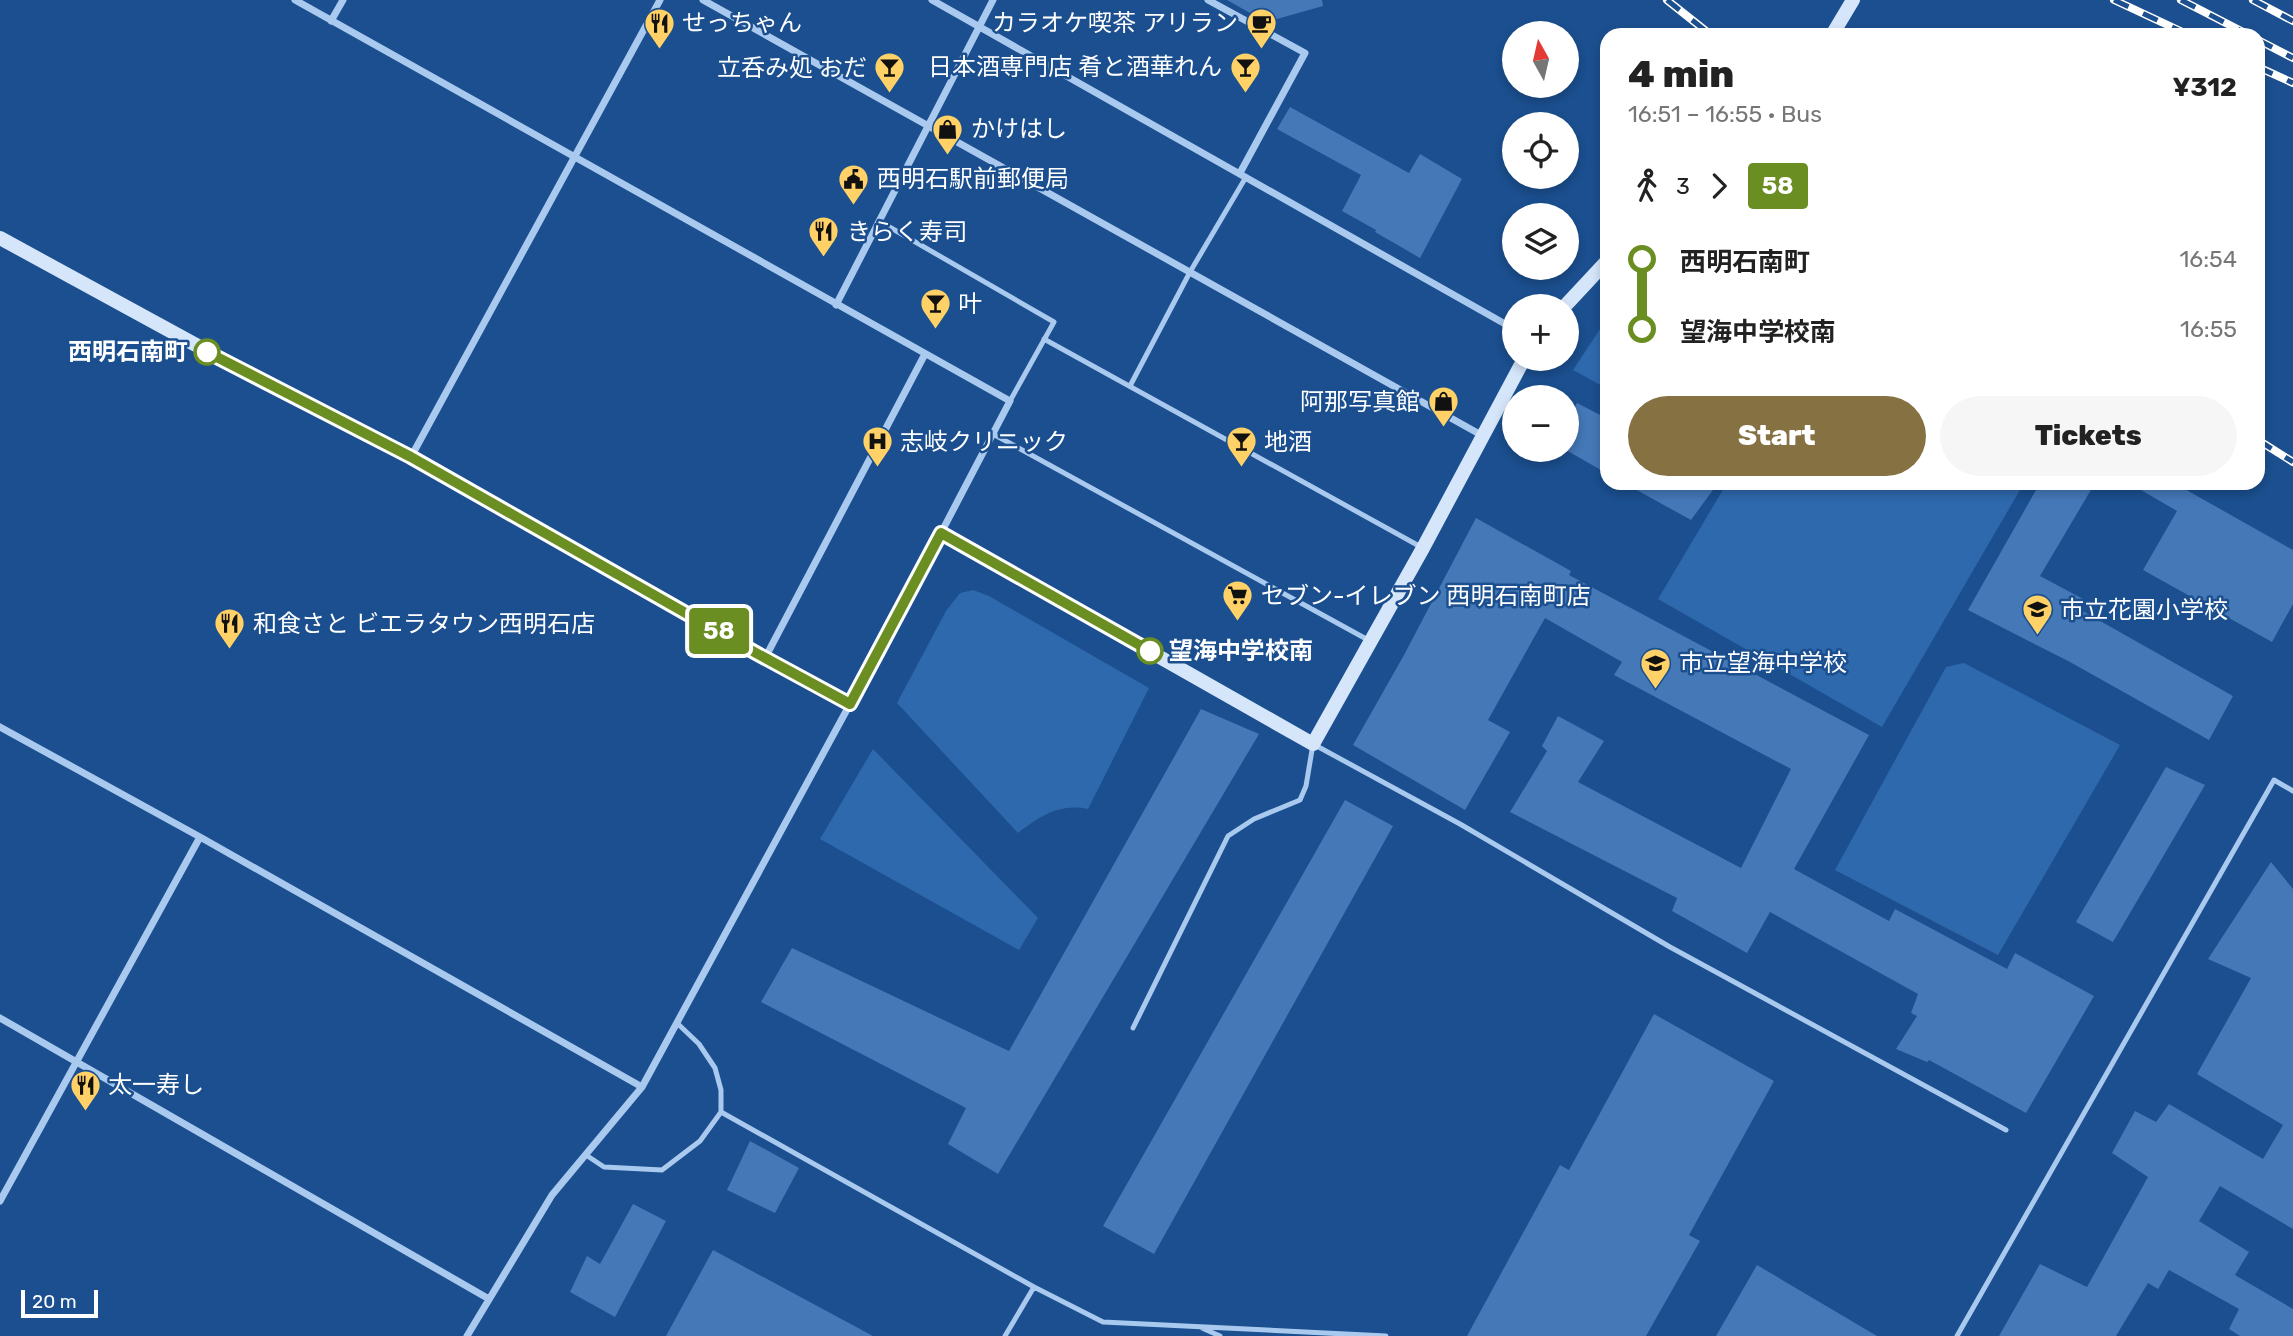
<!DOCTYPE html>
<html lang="en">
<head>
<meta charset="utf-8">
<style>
	:root { --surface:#fff; --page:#f6f6f6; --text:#222; --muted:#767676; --accent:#857141 }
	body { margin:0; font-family:Rubik,"Noto Sans JP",sans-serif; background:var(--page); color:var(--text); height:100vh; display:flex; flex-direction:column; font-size:26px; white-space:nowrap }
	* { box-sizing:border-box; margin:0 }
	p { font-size:23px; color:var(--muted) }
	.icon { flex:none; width:38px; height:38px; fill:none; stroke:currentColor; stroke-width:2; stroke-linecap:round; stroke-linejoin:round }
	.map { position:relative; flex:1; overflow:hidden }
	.drawer { position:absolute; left:1600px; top:28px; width:665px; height:462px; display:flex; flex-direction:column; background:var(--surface); border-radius:21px; box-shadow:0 4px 10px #0003 }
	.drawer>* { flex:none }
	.badge { padding:0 14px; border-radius:5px; font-size:24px; line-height:46px }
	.needle { width:46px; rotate:352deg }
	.buttons { position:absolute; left:1502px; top:21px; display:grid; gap:14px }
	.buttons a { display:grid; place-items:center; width:77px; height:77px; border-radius:50%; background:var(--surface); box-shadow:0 4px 10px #0003; font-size:35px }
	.scale { position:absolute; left:21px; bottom:18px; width:77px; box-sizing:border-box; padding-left:7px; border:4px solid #fff; border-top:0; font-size:19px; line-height:24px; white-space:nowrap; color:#fff; -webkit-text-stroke:5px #1b4f8f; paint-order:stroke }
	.map>.badge { position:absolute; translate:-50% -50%; box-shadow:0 0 0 4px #fff }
	.legs { display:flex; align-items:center; gap:10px; height:77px; padding:0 28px; font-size:23px }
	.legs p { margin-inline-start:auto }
	.overview { display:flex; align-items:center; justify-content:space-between; height:119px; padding:0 28px }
	h1 { font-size:38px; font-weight:800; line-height:52px }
	.action { display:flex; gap:14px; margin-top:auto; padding:14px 28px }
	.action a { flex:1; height:80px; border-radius:42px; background:var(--accent); color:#fff; font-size:28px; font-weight:800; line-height:80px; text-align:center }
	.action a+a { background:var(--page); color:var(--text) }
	ul { padding:0 28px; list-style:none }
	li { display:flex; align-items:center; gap:24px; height:70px; font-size:26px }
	li i { display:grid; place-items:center; width:10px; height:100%; margin:0 9px; background:currentColor }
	li i::after { content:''; width:18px; height:18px; margin:-9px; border:5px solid; border-radius:50%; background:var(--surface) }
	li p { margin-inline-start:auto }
	li:first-child i { background:linear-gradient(#0000 50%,currentColor 0) }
	li:last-child i { background:linear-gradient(currentColor 50%,#0000 0) }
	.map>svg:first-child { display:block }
	.green { fill:#2e69ad }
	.building { fill:#4478b7 }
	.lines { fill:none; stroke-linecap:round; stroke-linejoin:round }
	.lane { stroke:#a9c9ee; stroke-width:5 }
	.street { stroke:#a9c9ee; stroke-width:7 }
	.secondary { stroke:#d6e6fa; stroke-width:14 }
	.rail-casing { stroke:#fff; stroke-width:8 }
	.rail { stroke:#1b4f8f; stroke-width:5; stroke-dasharray:16; stroke-linecap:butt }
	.line-1-casing { stroke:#fff; stroke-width:16 }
	.line-1 { stroke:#6b8e23; stroke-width:10 }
	.stop-1-dot { fill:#fff; stroke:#6b8e23; stroke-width:3.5 }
	.labels { text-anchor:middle; stroke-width:5; stroke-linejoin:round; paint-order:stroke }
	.poi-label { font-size:24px; fill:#fff; stroke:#1b4f8f; text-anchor:start }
	.stop-label { font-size:24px; font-weight:bold; fill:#fff; stroke:#1b4f8f; text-anchor:end }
</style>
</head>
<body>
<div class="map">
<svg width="2293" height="1336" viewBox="0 0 2293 1336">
	<rect width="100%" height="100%" fill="#1b4f8f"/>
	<path class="green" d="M 1606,320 L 1606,388 L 1573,370 Z
		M 1727,483 L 2024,483 L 1882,727 L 1658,599 Z
		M 973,590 L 989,596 L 1149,688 L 1088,809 C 1060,803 1040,816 1018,833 L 897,703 L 946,611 L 960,593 Z
		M 1964,663 L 2120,745 L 1998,955 L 1835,870 L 1946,667 Z
		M 873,749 L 1038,918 L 1019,950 L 820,839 Z"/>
	<path class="building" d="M 1227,0 L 1322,0 L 1323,6 L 1266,22 Z
		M 1290,107 L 1409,173 L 1420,154 L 1462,179 L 1420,258 L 1375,232 L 1376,230 L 1342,211 L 1361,175 L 1277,129 Z
		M 1577,403 L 1606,418 L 1606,473 L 1566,450 L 1566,420 Z
		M 1624,483 L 1718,483 L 1691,520 Z
		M 2040,483 L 2095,483 L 2040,576 L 2085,600 L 2079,609 L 2233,696 L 2209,740 L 2070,662 L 1968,610 Z
		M 2129,483 L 2174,483 L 2293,550 L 2293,604 L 2272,642 L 2143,570 L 2177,511 Z
		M 1476,518 L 1571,571 L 1569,575 L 1869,735 L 1794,869 L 1889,921 L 1895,909 L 2007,969 L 2015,953 L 2094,996 L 2026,1113 L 1929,1060 L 1927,1062 L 1896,1049 L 1917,1016 L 1911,1013 L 1918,994 L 1770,912 L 1747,953 L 1672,911 L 1677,898 L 1510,812 L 1547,751 L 1542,746 L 1558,716 L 1604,741 L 1578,782 L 1741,868 L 1791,769 L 1614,675 L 1622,662 L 1545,618 L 1488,720 L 1510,732 L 1465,810 L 1353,745 L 1404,655 Z
		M 1201,709 L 1259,734 L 998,1174 L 948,1144 L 966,1108 L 761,1002 L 792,948 L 1009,1051 Z
		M 2166,767 L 2205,785 L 2113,942 L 2076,922 Z
		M 1345,800 L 1393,826 L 1154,1254 L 1103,1226 Z
		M 2271,862 L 2293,889 L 2293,1229 L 2220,1186 L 2199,1221 L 2249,1252 L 2235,1275 L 2293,1309 L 2293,1336 L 2240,1336 L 2229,1329 L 2239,1309 L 2169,1270 L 2158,1289 L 2148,1283 L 2116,1336 L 1999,1336 L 2040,1264 L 2087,1287 L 2148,1177 L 2112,1153 L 2135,1111 L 2156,1122 L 2169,1104 L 2263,1159 L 2283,1125 L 2197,1074 L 2251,978 L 2208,959 Z
		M 1654,1014 L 1774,1081 L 1689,1235 L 1700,1241 L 1646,1336 L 1467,1336 L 1560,1165 L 1569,1170 Z
		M 750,1141 L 799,1168 L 775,1213 L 727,1190 Z
		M 633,1204 L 666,1221 L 615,1317 L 570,1292 L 587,1256 L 600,1264 Z
		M 713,1250 L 873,1336 L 666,1336 Z
		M 1757,1265 L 1877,1336 L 1716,1336 Z"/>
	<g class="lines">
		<path class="lane" d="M 879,221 L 1054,322 L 1010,401
			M 1044,339 L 1421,547
			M 1130,386 L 1190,272 L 1246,177
			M 993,434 L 1370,641
			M 1133,1028 L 1228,836 L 1254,819 L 1300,800 L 1306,786 L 1313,744 L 1460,824 L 1670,947 L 2006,1130
			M 721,1112 L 1034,1287 L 1005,1336
			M 586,1155 L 604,1167 L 662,1170 L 700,1141 L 721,1112 L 721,1090 L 715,1068 L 699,1044 L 677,1023
			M 1034,1287 L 1103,1322 L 1386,1336
			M 1202,1328 L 1220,1336
			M 1957,1336 L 2274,780 L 2293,791"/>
		<path class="street" d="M 295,0 L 1010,401 L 941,533
			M 703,0 L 1483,436
			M 932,0 L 1514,329
			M 1208,0 L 1305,53 L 1240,173
			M 331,21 L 343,0
			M 836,305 L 993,0
			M 411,457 L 660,0
			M 765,658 L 925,354
			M 0,727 L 200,837 L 642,1087
			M 0,1018 L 489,1299
			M 0,1201 L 200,837
			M 467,1336 L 552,1195 L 642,1087 L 850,704"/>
		<path class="secondary" d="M 1832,35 L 1853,0
			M 0,238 L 251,375 L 411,457 L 756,653 L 850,704 L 941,533 L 1313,744 L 1423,548 L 1524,359
			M 1565,306 L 1606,262"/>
		<defs>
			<path id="rail" d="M 1667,0 L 1711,35
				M 2114,0 L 2189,35
				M 2181,0 L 2249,35
				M 2253,0 L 2293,21
				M 2258,40 L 2293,58
				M 2258,67 L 2293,83
				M 2258,440 L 2293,462"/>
		</defs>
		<use href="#rail" class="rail-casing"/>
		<use href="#rail" class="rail"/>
	</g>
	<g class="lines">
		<defs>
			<path id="line-1" d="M 207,352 L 411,457 L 756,653 L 850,704 L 941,533 L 1150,651"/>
		</defs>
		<use href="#line-1" class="line-1-casing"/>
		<use href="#line-1" class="line-1"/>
	</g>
	<defs>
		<symbol id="restaurant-pin" viewBox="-11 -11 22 30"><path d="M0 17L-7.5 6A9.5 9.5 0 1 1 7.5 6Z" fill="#ffd166" stroke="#1b4f8f"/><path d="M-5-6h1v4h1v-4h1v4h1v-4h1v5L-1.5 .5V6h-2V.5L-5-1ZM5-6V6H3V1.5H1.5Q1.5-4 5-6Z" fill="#111"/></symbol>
		<symbol id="cafe-pin" viewBox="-11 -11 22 30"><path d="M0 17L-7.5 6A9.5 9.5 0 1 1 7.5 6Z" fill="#ffd166" stroke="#1b4f8f"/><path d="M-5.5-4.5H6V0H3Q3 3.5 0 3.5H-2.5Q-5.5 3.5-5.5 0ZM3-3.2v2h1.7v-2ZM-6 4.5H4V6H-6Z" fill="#111"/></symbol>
		<symbol id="bar-pin" viewBox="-11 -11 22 30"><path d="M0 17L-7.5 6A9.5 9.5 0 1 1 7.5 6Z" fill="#ffd166" stroke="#1b4f8f"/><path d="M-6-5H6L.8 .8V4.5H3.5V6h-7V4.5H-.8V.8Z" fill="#111"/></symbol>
		<symbol id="shop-pin" viewBox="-11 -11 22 30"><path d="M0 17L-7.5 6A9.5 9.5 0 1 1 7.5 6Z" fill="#ffd166" stroke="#1b4f8f"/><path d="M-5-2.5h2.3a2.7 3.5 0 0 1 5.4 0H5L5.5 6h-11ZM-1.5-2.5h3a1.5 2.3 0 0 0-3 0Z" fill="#111"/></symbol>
		<symbol id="civic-pin" viewBox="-11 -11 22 30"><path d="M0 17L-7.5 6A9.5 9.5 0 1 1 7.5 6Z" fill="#ffd166" stroke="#1b4f8f"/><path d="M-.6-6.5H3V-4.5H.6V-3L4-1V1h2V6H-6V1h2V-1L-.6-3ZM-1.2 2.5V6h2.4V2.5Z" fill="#111"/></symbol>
		<symbol id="hospital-pin" viewBox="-11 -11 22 30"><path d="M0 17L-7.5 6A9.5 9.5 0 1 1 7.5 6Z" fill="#ffd166" stroke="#1b4f8f"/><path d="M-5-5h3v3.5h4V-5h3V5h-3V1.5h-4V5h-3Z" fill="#111"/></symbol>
		<symbol id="supermarket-pin" viewBox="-11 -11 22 30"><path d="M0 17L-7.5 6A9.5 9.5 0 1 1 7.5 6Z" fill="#ffd166" stroke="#1b4f8f"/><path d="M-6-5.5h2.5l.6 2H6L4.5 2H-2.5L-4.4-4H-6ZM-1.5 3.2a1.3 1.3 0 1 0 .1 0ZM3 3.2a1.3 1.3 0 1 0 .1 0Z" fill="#111"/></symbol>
		<symbol id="school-pin" viewBox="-11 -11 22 30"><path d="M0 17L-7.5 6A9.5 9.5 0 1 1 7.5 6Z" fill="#ffd166" stroke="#1b4f8f"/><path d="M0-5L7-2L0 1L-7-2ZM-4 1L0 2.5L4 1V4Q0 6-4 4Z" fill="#111"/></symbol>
	</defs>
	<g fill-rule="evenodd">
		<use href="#restaurant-pin" x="642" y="6" width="35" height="47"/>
		<use href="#cafe-pin" x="1244" y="6" width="35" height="47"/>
		<use href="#bar-pin" x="1228" y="50" width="35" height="47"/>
		<use href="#bar-pin" x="872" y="50" width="35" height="47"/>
		<use href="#shop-pin" x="930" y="112" width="35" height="47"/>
		<use href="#civic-pin" x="836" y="162" width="35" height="47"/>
		<use href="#restaurant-pin" x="806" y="214" width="35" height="47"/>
		<use href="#bar-pin" x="918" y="286" width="35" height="47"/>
		<use href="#shop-pin" x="1426" y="384" width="35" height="47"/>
		<use href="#hospital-pin" x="860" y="424" width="35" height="47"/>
		<use href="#bar-pin" x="1224" y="424" width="35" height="47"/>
		<use href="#supermarket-pin" x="1220" y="578" width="35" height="47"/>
		<use href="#school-pin" x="2020" y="592" width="35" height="47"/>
		<use href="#restaurant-pin" x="212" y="606" width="35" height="47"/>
		<use href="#school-pin" x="1638" y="646" width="35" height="47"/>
		<use href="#restaurant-pin" x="68" y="1068" width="35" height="47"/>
	</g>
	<g class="stop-1-dot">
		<circle cx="207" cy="352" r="12"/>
		<circle cx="1150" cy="651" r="12"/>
	</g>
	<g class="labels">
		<g class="poi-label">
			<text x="682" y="31">せっちゃん</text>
			<text x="1238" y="31" text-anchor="end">カラオケ喫茶 アリラン</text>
			<text x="1222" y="75" text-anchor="end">日本酒専門店 肴と酒華れん</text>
			<text x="867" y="76" text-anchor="end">立呑み処 おだ</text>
			<text x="971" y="137">かけはし</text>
			<text x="877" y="187">西明石駅前郵便局</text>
			<text x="847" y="240">きらく寿司</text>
			<text x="958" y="312">叶</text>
			<text x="1420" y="410" text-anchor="end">阿那写真館</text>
			<text x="900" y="450">志岐クリニック</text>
			<text x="1264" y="450">地酒</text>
			<text x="1261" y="604">セブン-イレブン 西明石南町店</text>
			<text x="2060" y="618">市立花園小学校</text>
			<text x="253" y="632">和食さと ビエラタウン西明石店</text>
			<text x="1679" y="671">市立望海中学校</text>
			<text x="108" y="1093">太一寿し</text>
		</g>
		<g class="stop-label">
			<text x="188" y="360">西明石南町</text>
			<text x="1169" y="659" text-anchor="start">望海中学校南</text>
		</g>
	</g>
</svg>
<div class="buttons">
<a><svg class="needle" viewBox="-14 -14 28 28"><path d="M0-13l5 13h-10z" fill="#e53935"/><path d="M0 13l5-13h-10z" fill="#767676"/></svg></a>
<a><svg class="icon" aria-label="locate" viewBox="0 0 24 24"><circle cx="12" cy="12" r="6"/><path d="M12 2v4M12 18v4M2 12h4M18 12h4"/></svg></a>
<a><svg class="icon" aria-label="layers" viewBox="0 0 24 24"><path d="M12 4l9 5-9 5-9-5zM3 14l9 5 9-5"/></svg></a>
<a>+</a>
<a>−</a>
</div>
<div class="scale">20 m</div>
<b class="badge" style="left:719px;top:631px;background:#6b8e23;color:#fff">58</b>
<section class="drawer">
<div class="overview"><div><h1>4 min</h1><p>16:51 – 16:55 · Bus</p></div><b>¥312</b></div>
<div class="legs"><svg class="icon" aria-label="walk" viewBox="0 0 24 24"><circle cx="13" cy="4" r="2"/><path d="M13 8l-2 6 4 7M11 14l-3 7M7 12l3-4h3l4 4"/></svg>3<svg class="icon" aria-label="forward" viewBox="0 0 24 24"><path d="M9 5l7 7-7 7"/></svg><b class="badge" style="background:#6b8e23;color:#fff">58</b></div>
<ul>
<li><i style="color:#6b8e23"></i><b>西明石南町</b><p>16:54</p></li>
<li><i style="color:#6b8e23"></i><b>望海中学校南</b><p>16:55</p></li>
</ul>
<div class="action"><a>Start</a><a>Tickets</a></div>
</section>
</div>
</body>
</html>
